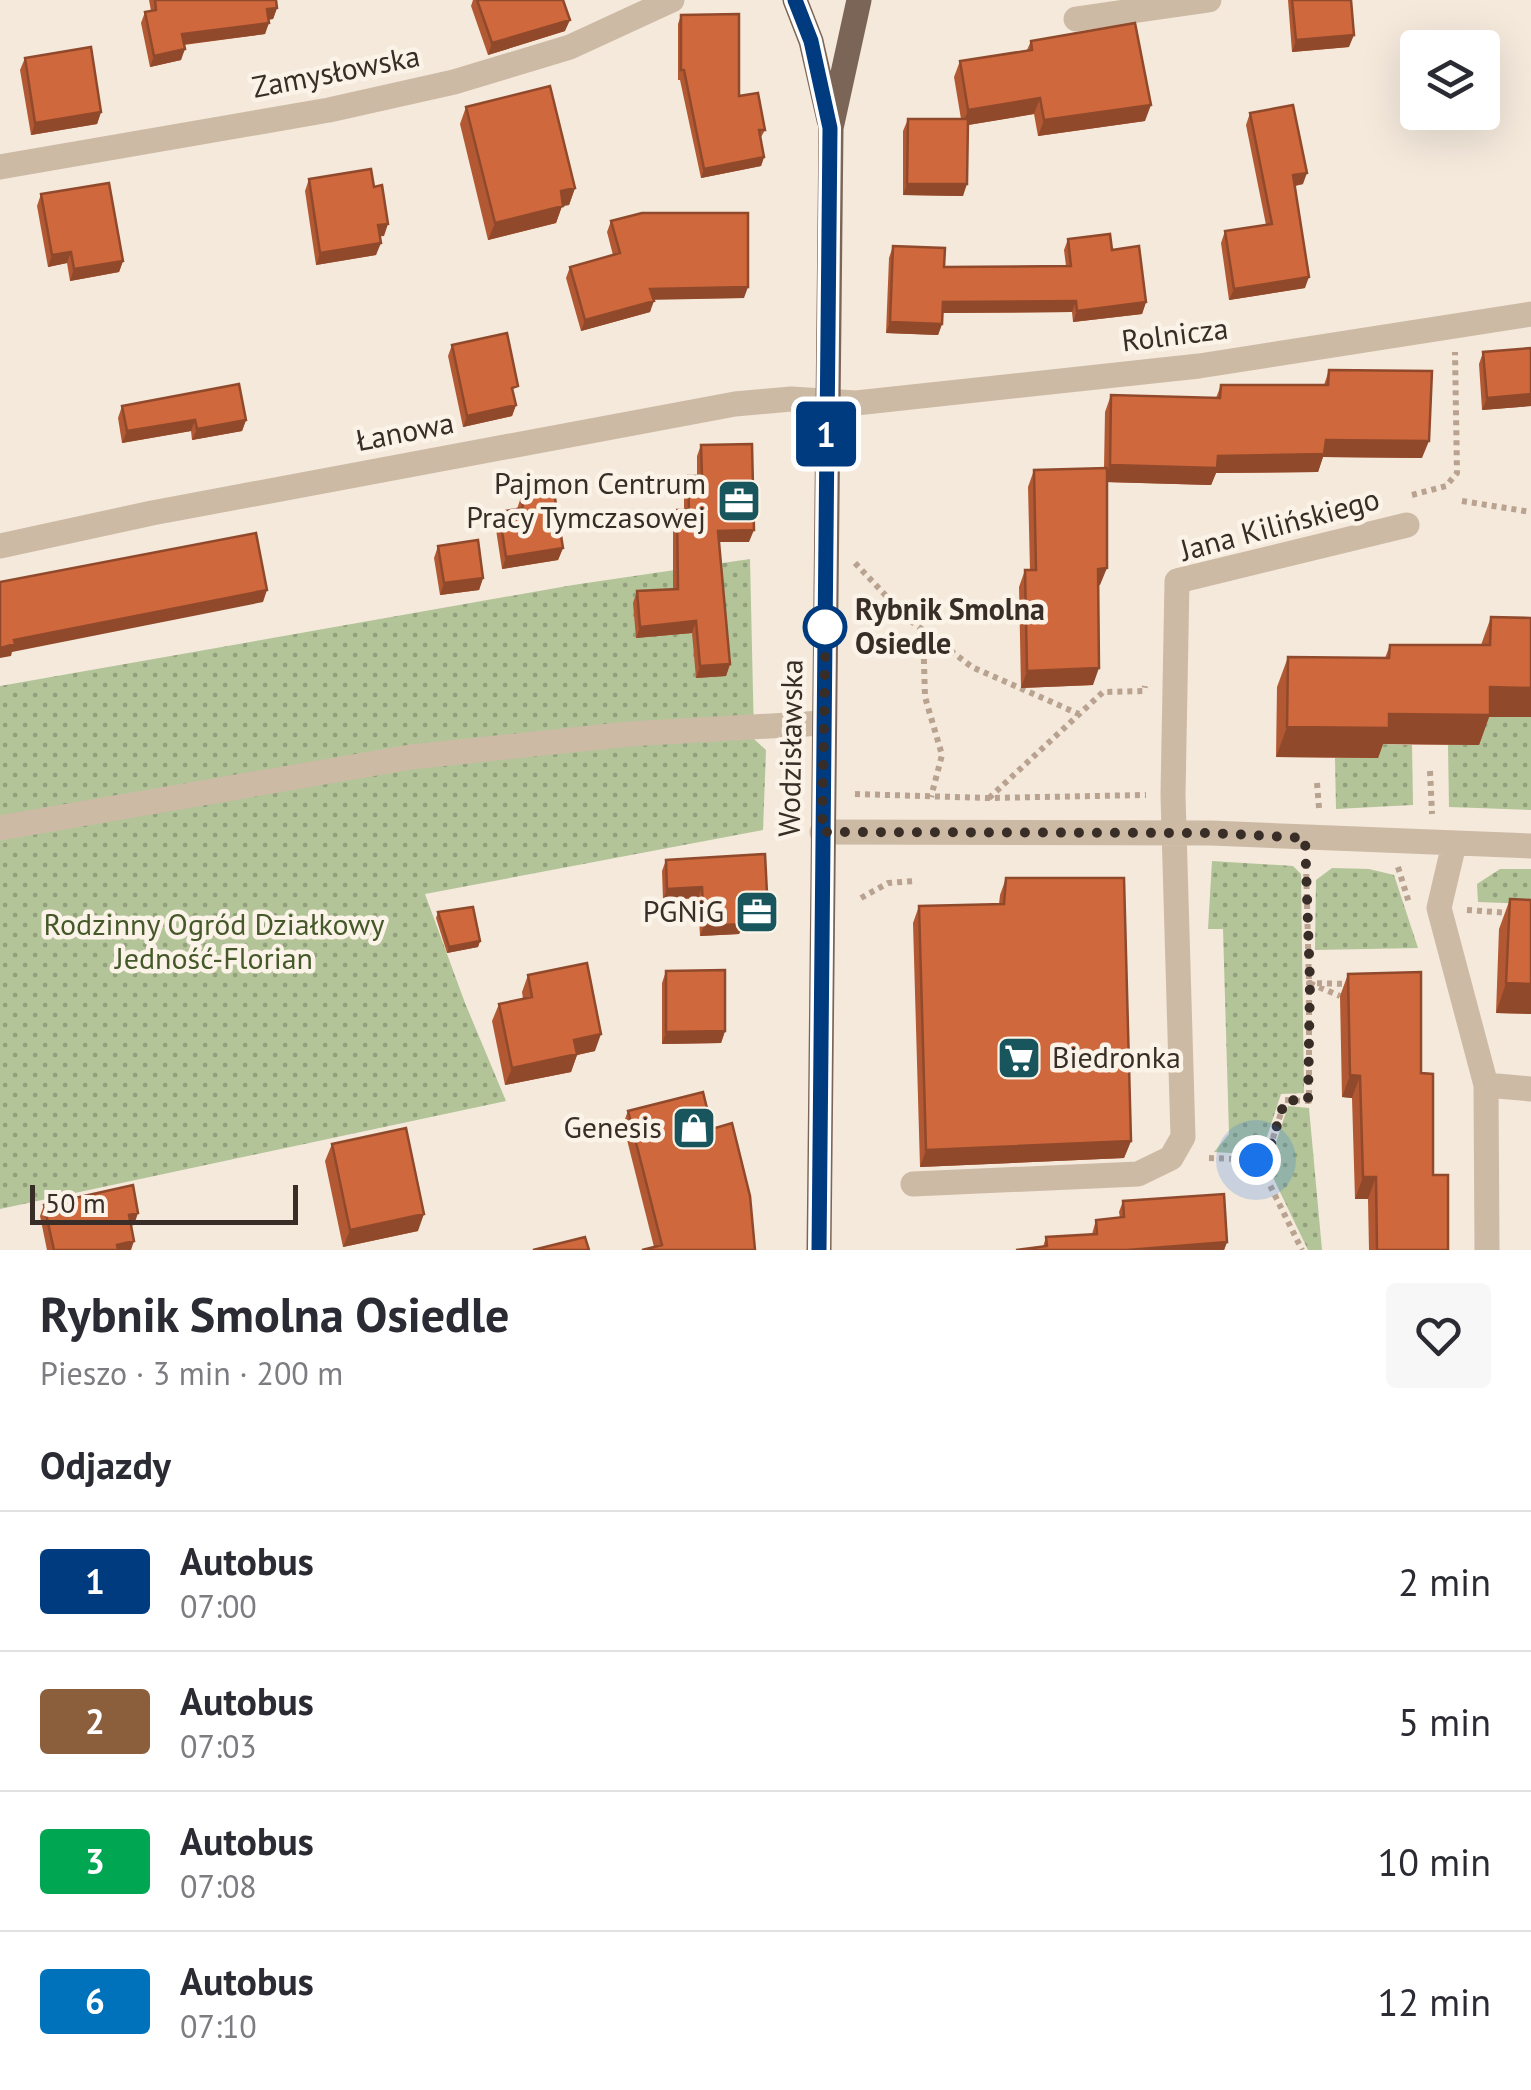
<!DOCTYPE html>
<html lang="pl">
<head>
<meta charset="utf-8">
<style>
	:root { --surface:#fff; --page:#f7f7f7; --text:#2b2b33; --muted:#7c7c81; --line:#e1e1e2 }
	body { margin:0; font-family:"PT Sans",sans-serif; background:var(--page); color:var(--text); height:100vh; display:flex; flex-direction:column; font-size:38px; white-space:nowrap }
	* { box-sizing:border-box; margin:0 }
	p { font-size:32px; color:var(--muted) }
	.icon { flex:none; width:55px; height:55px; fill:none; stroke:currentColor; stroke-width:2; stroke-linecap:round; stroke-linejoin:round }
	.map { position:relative; height:1250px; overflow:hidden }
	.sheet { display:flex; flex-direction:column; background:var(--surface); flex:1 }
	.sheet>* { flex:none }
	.badge { padding:0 20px; border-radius:8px; font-size:35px; line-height:65px }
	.controls { position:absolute; left:1400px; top:30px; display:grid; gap:20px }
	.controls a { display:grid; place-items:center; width:100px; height:100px; border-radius:10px; background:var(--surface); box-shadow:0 10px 40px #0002; font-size:50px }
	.scale { position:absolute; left:30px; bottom:25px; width:268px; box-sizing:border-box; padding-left:10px; border:5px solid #382d27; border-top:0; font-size:28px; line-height:35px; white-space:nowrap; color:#382d27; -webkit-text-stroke:8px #fbf3e7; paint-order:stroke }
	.you { position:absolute; width:50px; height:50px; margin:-25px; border:8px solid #fff; border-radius:50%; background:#1a73e8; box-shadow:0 0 0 15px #1a73e833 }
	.map>.badge { position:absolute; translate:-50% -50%; box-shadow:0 0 0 5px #fff }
	h2 { padding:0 40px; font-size:38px; line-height:90px }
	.round { display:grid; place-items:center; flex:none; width:105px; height:105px; border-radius:10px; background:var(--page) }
	.headline { display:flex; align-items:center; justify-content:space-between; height:170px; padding:0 40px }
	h1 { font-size:48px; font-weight:700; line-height:75px }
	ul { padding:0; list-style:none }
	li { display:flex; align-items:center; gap:30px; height:140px; padding:0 40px; border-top:2px solid var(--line) }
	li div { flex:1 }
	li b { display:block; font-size:38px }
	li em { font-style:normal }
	li .badge { min-width:110px; font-weight:700; text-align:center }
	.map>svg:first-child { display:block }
	.grass { fill:url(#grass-dots) }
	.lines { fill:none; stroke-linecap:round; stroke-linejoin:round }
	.path { stroke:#b9a390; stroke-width:6; stroke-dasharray:5 5; stroke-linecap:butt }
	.minor { stroke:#cdbaa5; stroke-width:25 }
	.major { stroke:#7b6557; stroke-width:25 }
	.wall { fill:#b25934 }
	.shaded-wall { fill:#91492b }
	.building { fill:#cf683d; stroke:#91492b; stroke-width:2.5 }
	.line-casing { stroke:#fff; stroke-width:22 }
	.line { stroke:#003b80; stroke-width:15 }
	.walk { stroke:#382d27; stroke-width:10; stroke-dasharray:0 18 }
	.stop-dot { fill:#fff; stroke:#003b80; stroke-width:5 }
	.labels { text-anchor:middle; stroke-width:9; stroke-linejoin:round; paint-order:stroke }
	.street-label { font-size:30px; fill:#382d27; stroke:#fbf3e7 }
	.poi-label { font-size:30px; fill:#382d27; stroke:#fbf3e7; text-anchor:end }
	.stop-label { font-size:30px; font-weight:bold; fill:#382d27; stroke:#fbf3e7; text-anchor:start }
	.park-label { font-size:30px; fill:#445829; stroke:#fbf3e7 }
</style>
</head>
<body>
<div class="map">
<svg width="1531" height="1250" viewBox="0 0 1531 1250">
	<defs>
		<pattern id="grass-dots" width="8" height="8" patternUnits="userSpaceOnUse" patternTransform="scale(2.5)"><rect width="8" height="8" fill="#b3c499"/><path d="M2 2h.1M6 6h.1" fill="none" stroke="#93a07d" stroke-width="1.8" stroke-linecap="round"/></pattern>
	</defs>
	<rect width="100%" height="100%" fill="#f4e9db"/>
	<path class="grass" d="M 750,559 L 754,739 L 766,750 L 763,830 L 425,894 L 465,1003 L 506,1101 L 0,1209 L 0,686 L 573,585 Z
		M 1479,717 L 1531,717 L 1531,810 L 1449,807 L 1448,745 L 1479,745 Z
		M 1378,744 L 1412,745 L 1413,805 L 1336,809 L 1335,758 L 1377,758 Z
		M 1212,861 L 1293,866 L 1301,874 L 1304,1093 L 1281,1094 L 1261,1155 L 1214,1152 L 1229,1134 L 1223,929 L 1208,929 Z
		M 1332,868 L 1369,869 L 1394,875 L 1418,948 L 1315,950 L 1316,880 Z
		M 1500,869 L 1531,869 L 1531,904 L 1478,902 L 1477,884 Z
		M 1288,1106 L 1309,1108 L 1322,1250 L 1308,1250 L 1268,1167 Z"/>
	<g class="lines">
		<path class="path" d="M 1412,495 L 1446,486 L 1457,473 L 1455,352
			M 1462,501 L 1531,512
			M 855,563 L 907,618 L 972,667 L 1079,714
			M 923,629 L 925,697 L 942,755 L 931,797
			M 1430,771 L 1432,814
			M 1317,783 L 1319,808
			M 855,794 L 989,798 L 1146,795
			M 989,798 L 1103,692 L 1144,691 L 1145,686
			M 1306,864 L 1309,983 L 1340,996
			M 1398,867 L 1409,903
			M 861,898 L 888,883 L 914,881
			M 1467,910 L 1510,913
			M 1209,1158 L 1266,1160 L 1285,1100 L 1309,1101 L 1309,983 L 1352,984
			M 1257,1159 L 1302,1250"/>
		<path class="minor" d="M 1076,19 L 1209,0
			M 0,167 L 329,110 L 454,82 L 570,47 L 672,0
			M 0,546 L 152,513 L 735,404 L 791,399 L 856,403 L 1199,366 L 1531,314
			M 0,828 L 411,757 L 629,734 L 823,723
			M 822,832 L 1211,833 L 1531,846
			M 1454,844 L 1439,908 L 1486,1085 L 1487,1250
			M 1486,1085 L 1531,1089
			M 913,1184 L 1138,1174 L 1171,1158 L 1183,1137 L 1173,795 L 1177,581 L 1407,525"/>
		<path class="major" d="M 795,0 L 811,41 L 829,120
			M 819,1250 L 831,128 L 859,0"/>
	</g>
	<path class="wall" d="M 149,0 L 276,0 L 277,8 L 273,19 L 268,20 L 265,34 L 184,45 L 181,60 L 150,67 L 141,23 L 145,12 L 151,11 Z
		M 473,0 L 477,0 L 565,31 L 488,55 L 471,6 Z
		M 1288,0 L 1292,0 L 1349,47 L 1292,52 Z
		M 681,15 L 765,130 L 760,139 L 764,157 L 761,166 L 701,178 L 680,80 L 678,80 L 678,24 Z
		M 1031,41 L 1145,121 L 1038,136 L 1034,114 L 968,125 L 963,196 L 903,195 L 903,131 L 908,119 L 961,119 L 954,77 L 960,61 L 1027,50 Z
		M 25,58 L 101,112 L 97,124 L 31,135 L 20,70 Z
		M 466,107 L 575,188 L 569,205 L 562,206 L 556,223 L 488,240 L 460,124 Z
		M 1250,113 L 1303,184 L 1295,186 L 1305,288 L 1229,300 L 1221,243 L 1225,231 L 1266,225 L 1246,125 Z
		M 309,179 L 384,236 L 379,236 L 376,255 L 316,265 L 305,191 Z
		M 41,194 L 123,261 L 119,272 L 70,281 L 67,263 L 48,267 L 37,206 Z
		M 611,221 L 744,298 L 653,299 L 650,312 L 581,331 L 566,278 L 570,267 L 613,255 L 607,232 Z
		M 1068,239 L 1112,250 L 1146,302 L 1142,314 L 1073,322 L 1072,312 L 943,313 L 942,324 L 938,335 L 886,333 L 889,258 L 893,246 L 944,267 L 1066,266 L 1064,250 Z
		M 452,345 L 514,397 L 516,405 L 512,416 L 463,427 L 448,356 Z
		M 1531,348 L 1531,406 L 1482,410 L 1479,364 L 1483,352 Z
		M 1329,370 L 1422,458 L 1323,457 L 1318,472 L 1216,473 L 1211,485 L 1107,482 L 1100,585 L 1098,585 L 1093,685 L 1021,688 L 1019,587 L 1025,570 L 1030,570 L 1028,487 L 1034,470 L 1104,468 L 1105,412 L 1111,395 L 1216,398 L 1221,385 L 1324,385 Z
		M 122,406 L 246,420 L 242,431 L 192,440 L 191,431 L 122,443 L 118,418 Z
		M 701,445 L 749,542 L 719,542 L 730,664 L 726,676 L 696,678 L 692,633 L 636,638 L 633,603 L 637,591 L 673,589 L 673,522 L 677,510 L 684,510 L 684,488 L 688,476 L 697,476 L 697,456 Z
		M 521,497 L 563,548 L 558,560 L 502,569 L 495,523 L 499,512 L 517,509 Z
		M 438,546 L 483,578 L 479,590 L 440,595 L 434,558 Z
		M 1491,617 L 1531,618 L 1531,717 L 1489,717 L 1479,745 L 1383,744 L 1378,758 L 1276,757 L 1277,687 L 1288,657 L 1385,658 L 1390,645 L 1481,645 Z
		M 666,860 L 764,924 L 743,925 L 739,934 L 700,936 L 698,898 L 663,900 L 662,871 Z
		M 1006,878 L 1131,1141 L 1124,1158 L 920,1167 L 913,923 L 919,906 L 999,904 L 1000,895 Z
		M 1510,899 L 1531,1014 L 1496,1013 L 1499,929 Z
		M 438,912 L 480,941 L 478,947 L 447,953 L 436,918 Z
		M 666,971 L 725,1031 L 721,1043 L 662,1044 L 662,983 Z
		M 1348,974 L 1421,1073 L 1433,1175 L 1448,1250 L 1369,1250 L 1368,1199 L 1355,1199 L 1352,1098 L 1342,1097 L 1340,996 Z
		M 528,975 L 595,1051 L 577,1055 L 571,1072 L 505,1085 L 492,1021 L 499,1004 L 523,999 L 522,992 Z
		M 628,1111 L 712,1129 L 755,1250 L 654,1247 L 623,1124 Z
		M 332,1144 L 418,1231 L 343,1247 L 325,1161 Z
		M 1123,1201 L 1227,1242 L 1224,1250 L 1016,1250 L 1043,1247 L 1046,1237 L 1092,1234 L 1096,1220 L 1120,1218 L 1119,1212 Z
		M 44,1205 L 134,1225 L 131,1225 L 131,1250 L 47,1250 L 40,1216 Z"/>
	<path class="shaded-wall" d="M 277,8 L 273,19 L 263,20 L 267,9 Z
		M 570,20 L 565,31 L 488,55 L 492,43 Z
		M 269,23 L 265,34 L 178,45 L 182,34 Z
		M 1354,35 L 1349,47 L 1292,52 L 1296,40 Z
		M 185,49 L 181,60 L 150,67 L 154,56 Z
		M 1040,98 L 1034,114 L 962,126 L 968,110 Z
		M 1151,105 L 1145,121 L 1038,136 L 1044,120 Z
		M 101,112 L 97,124 L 31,135 L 35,123 Z
		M 764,157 L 761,166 L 701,178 L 704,169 Z
		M 1307,173 L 1303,184 L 1289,187 L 1293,175 Z
		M 907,184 L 967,184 L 963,196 L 903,195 Z
		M 575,188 L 569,205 L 562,206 L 556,223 L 488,240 L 495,223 L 561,191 Z
		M 388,224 L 384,236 L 373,237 L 378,225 Z
		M 381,243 L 376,255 L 316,265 L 320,253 Z
		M 71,252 L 67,263 L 48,267 L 52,255 Z
		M 123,261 L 119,272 L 70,281 L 74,269 Z
		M 1309,277 L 1305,288 L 1229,300 L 1234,289 Z
		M 748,287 L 744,298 L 646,300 L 650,289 Z
		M 654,301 L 650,312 L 581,331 L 585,320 Z
		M 1076,301 L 1072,312 L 939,313 L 943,302 Z
		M 1146,302 L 1142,314 L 1073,322 L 1077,311 Z
		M 890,322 L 942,324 L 938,335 L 886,333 Z
		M 1531,394 L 1531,406 L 1482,410 L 1487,398 Z
		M 516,405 L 512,416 L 463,427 L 467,416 Z
		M 195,420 L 191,431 L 122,443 L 127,431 Z
		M 246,420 L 242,431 L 192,440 L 197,429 Z
		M 1326,440 L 1429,441 L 1422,458 L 1323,457 L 1318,472 L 1216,473 L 1211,485 L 1104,482 L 1110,465 L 1218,456 Z
		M 754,530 L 749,542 L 714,542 L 718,531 Z
		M 563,548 L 558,560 L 502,569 L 506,557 Z
		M 1107,568 L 1100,585 L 1091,586 L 1098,569 Z
		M 483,578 L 479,590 L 440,595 L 444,583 Z
		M 267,590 L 263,602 L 12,652 L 11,656 L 0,658 L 0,648 L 14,640 Z
		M 696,621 L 692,633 L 636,638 L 640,627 Z
		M 730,664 L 726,676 L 696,678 L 700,666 Z
		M 1099,668 L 1093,685 L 1021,688 L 1027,671 Z
		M 1490,687 L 1531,688 L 1531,717 L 1489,717 L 1479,745 L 1383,744 L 1378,758 L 1276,757 L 1287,727 L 1389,714 Z
		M 702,887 L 698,898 L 663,900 L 667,889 Z
		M 768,913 L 764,924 L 743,925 L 739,934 L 700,936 L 704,926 L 743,914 Z
		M 480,941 L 478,947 L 447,953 L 449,947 Z
		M 1506,983 L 1531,984 L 1531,1014 L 1496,1013 Z
		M 725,1031 L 721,1043 L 662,1044 L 666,1032 Z
		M 601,1034 L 595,1051 L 577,1055 L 571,1072 L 505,1085 L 512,1068 L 574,1040 Z
		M 1350,1075 L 1360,1076 L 1352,1098 L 1342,1097 Z
		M 1131,1141 L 1124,1158 L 920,1167 L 926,1150 Z
		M 1363,1177 L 1376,1177 L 1368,1199 L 1355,1199 Z
		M 138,1213 L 134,1225 L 125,1227 L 129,1215 Z
		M 424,1214 L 418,1231 L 343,1247 L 350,1230 Z
		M 134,1241 L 131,1250 L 115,1250 L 117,1245 Z
		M 1227,1242 L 1224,1250 L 1126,1250 Z"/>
	<path class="building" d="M 155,0 L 276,0 L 277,8 L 267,9 L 269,23 L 182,34 L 185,49 L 154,56 L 145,12 L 156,10 Z
		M 477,0 L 563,0 L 570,20 L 492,43 Z
		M 1292,0 L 1351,0 L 1354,35 L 1296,40 Z
		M 739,14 L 739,96 L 758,93 L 765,130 L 759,130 L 764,157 L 704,169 L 684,70 L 681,70 L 681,15 Z
		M 1135,23 L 1151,105 L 1044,120 L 1040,98 L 968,110 L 960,61 L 1032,50 L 1031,41 Z
		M 91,47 L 101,112 L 35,123 L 25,58 Z
		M 550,86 L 575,188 L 561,191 L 563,206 L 495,223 L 466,107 Z
		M 1293,105 L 1307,173 L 1293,175 L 1309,277 L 1234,289 L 1225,231 L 1272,224 L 1250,113 Z
		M 908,119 L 968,119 L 967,184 L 907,184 Z
		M 371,169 L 374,187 L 382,185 L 388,224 L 378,225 L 381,243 L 320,253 L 309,179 Z
		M 109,183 L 123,261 L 74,269 L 71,252 L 52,255 L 41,194 Z
		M 642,213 L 748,213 L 748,287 L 650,289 L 654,301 L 585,320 L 570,267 L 620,253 L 611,221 Z
		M 1110,234 L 1112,250 L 1139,246 L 1146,302 L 1077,311 L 1076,301 L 943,302 L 942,324 L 890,322 L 893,246 L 945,248 L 944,267 L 1071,266 L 1068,239 Z
		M 507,333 L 518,386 L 512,388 L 516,405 L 467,416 L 452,345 Z
		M 1531,348 L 1531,394 L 1487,398 L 1483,352 Z
		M 1329,370 L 1432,371 L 1429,441 L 1326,440 L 1324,454 L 1218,456 L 1217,468 L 1110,465 L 1111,395 L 1220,398 L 1221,385 L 1328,385 Z
		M 239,384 L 246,420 L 197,429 L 195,420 L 127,431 L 122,406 Z
		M 752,444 L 754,530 L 718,531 L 730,664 L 700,666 L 696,621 L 640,627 L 637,591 L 678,589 L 677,510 L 689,510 L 688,476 L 702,476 L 701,445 Z
		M 1107,468 L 1107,568 L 1098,569 L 1099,668 L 1027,671 L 1025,570 L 1036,570 L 1034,470 Z
		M 554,492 L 563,548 L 506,557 L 499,512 L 523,508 L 521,497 Z
		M 256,533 L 267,590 L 14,640 L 15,644 L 0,648 L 0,582 Z
		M 478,540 L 483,578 L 444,583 L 438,546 Z
		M 1491,617 L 1531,618 L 1531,688 L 1490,687 L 1490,715 L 1389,714 L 1389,728 L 1287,727 L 1288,657 L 1389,658 L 1390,645 L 1490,645 Z
		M 765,854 L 768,913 L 743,914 L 743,924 L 704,926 L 702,887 L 667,889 L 666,860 Z
		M 1006,878 L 1124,878 L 1131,1141 L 926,1150 L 919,906 L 1004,904 Z
		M 1510,899 L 1531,900 L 1531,984 L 1506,983 Z
		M 473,907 L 480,941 L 449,947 L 438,912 Z
		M 587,963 L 601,1034 L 574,1040 L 577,1054 L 512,1068 L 499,1004 L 532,997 L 528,975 Z
		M 725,970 L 725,1031 L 666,1032 L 666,971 Z
		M 1421,972 L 1421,1073 L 1433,1074 L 1433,1175 L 1448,1175 L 1448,1250 L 1377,1250 L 1376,1177 L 1363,1177 L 1360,1076 L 1350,1075 L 1348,974 Z
		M 703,1092 L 712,1129 L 732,1123 L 750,1196 L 755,1250 L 642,1250 L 662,1245 L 628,1111 Z
		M 406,1128 L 424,1214 L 350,1230 L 332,1144 Z
		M 133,1185 L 138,1213 L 129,1215 L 134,1241 L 117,1245 L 118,1250 L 54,1250 L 44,1205 Z
		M 1224,1194 L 1227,1242 L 1127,1250 L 1016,1250 L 1047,1246 L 1046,1237 L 1097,1234 L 1096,1220 L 1124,1217 L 1123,1201 Z
		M 585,1237 L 589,1250 L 533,1250 Z"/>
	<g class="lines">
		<defs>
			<path id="line" d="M 795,0 L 811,41 L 830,128 L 819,1250"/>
		</defs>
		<use href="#line" class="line-casing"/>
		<use href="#line" class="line"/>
		<path class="walk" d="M 825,627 L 826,615 L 822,832 L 1211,833 L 1305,838 L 1310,982 L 1308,1101 L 1285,1100 L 1266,1160 L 1256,1160"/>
	</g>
	<defs>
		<symbol id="office-square" viewBox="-11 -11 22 22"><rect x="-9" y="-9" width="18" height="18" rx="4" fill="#19555d" stroke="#fbf3e7"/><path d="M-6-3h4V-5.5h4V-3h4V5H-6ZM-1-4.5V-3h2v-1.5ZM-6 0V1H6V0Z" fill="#fff"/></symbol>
		<symbol id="supermarket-square" viewBox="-11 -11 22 22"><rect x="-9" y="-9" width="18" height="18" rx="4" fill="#19555d" stroke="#fbf3e7"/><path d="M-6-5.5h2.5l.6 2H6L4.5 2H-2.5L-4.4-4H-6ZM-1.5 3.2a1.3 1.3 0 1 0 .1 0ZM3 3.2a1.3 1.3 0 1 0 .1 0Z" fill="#fff"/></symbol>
		<symbol id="shop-square" viewBox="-11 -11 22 22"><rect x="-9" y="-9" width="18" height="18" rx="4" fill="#19555d" stroke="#fbf3e7"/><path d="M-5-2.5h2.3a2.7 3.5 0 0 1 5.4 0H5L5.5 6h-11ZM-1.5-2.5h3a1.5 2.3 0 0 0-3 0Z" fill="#fff"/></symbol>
	</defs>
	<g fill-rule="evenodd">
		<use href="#office-square" x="714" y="476" width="50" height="50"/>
		<use href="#office-square" x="732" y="887" width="50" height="50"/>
		<use href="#supermarket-square" x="994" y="1033" width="50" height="50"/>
		<use href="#shop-square" x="669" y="1103" width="50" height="50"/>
	</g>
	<circle class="stop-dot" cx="825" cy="627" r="20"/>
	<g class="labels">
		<g class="street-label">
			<text transform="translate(336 72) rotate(-11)" y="10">Zamysłowska</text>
			<text transform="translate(1175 335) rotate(-7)" y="10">Rolnicza</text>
			<text transform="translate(405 432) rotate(-11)" y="10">Łanowa</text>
			<text transform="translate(1280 525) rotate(-15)" y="10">Jana Kilińskiego</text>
			<text transform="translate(791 748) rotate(-89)" y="10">Wodzisławska</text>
		</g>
		<g class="poi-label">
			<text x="706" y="494">Pajmon Centrum<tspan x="706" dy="34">Pracy Tymczasowej</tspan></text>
			<text x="724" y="922">PGNiG</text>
			<text x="1052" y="1068" text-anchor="start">Biedronka</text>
			<text x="662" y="1138">Genesis</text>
		</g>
		<g class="stop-label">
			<text x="855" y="620">Rybnik Smolna<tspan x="855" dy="34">Osiedle</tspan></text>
		</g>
		<g class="park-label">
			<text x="214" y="935">Rodzinny Ogród Działkowy<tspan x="214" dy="34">Jedność-Florian</tspan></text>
		</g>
	</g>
</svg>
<div class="controls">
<a><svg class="icon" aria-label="layers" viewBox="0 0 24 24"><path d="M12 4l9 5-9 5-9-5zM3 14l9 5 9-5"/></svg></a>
</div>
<div class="scale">50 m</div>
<div class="you" style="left:1256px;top:1160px"></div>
<b class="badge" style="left:826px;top:434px;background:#003b80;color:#fff">1</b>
</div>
<section class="sheet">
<div class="headline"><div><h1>Rybnik Smolna Osiedle</h1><p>Pieszo · 3 min · 200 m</p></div><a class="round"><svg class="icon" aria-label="heart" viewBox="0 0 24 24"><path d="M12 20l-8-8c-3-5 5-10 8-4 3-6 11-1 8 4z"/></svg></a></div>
<h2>Odjazdy</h2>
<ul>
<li><span class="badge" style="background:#003b80;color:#fff">1</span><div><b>Autobus</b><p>07:00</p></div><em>2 min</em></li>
<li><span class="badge" style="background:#8b5e3c;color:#fff">2</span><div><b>Autobus</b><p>07:03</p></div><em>5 min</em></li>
<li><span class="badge" style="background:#00a651;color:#fff">3</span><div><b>Autobus</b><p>07:08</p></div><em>10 min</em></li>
<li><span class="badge" style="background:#0072bc;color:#fff">6</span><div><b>Autobus</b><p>07:10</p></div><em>12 min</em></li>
</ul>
</section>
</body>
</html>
